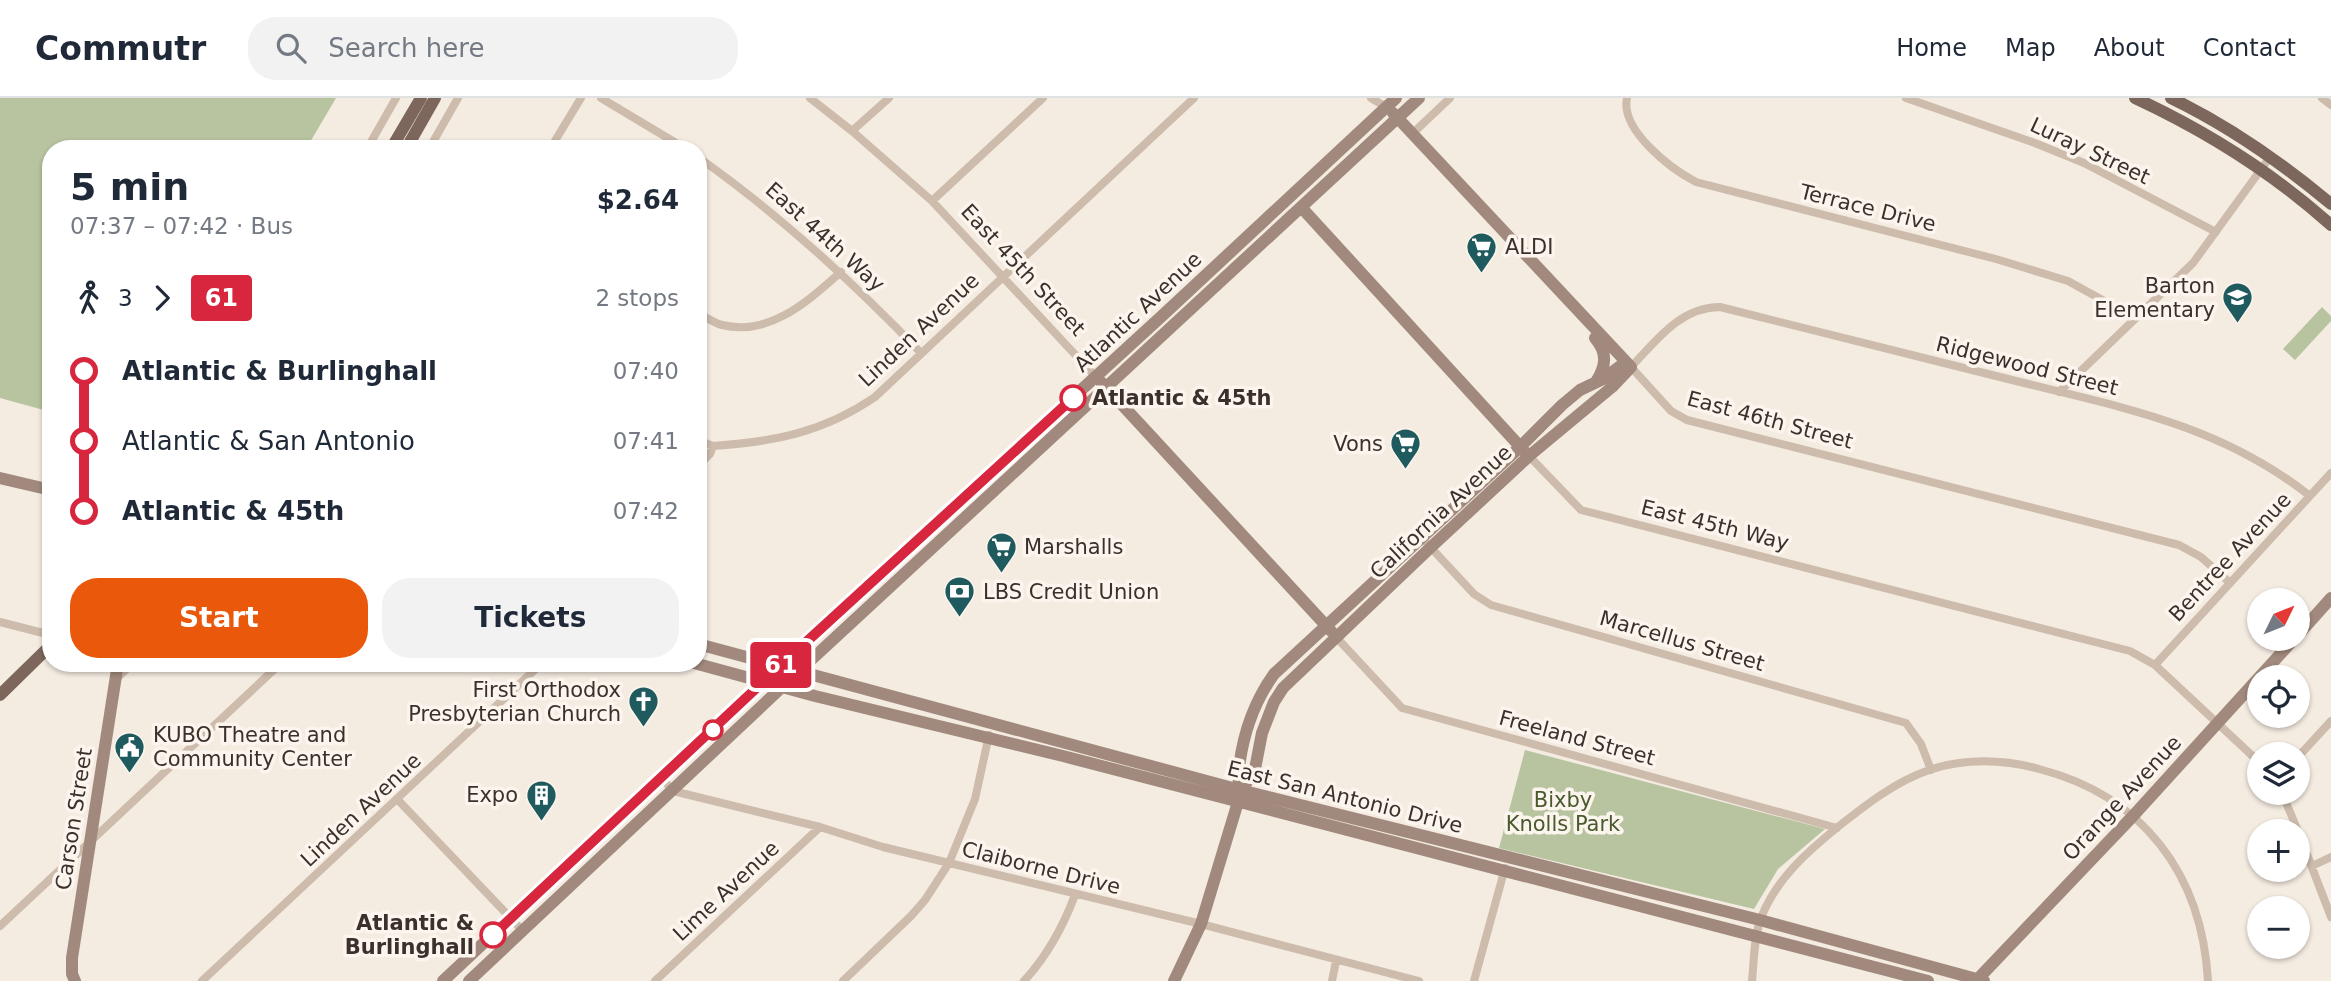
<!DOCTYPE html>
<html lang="en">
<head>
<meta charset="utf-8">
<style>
	:root { --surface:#fff; --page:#f2f2f3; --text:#1f2937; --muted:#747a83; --line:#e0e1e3; --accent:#ea580c }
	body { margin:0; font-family:"DejaVu Sans",sans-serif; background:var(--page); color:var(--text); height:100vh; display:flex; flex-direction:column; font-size:26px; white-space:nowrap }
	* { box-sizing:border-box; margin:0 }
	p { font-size:23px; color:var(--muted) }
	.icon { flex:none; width:38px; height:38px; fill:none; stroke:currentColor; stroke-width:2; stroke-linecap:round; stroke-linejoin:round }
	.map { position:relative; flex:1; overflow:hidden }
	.drawer { position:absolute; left:42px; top:42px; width:665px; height:532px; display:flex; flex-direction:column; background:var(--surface); border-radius:28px; box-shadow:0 2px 5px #0004 }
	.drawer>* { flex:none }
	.badge { padding:0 14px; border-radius:5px; font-size:24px; line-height:46px }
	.needle { width:46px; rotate:47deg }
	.controls { position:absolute; left:2247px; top:490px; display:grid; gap:14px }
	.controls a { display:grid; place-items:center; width:63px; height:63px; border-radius:50%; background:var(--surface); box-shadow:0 2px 5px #0004; font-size:35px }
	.map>.badge { position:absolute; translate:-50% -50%; box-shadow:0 0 0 4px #fff }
	.legs { display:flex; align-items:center; gap:10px; height:77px; padding:0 28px; font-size:23px }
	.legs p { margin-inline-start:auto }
	.overview { display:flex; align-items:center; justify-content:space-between; height:119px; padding:0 28px }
	h1 { font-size:38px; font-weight:700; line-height:52px }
	.cta { display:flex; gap:14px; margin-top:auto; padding:14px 28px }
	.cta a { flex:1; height:80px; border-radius:28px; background:var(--accent); color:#fff; font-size:28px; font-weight:700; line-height:80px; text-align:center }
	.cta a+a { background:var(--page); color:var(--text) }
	ul { padding:0 28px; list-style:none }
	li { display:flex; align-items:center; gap:24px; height:70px; font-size:26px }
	li i { display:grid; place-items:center; width:10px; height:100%; margin:0 9px; background:currentColor }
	li i::after { content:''; width:18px; height:18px; margin:-9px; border:5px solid; border-radius:50%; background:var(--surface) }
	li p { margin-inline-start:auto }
	li:first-child i { background:linear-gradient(#0000 50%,currentColor 0) }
	li:last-child i { background:linear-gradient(currentColor 50%,#0000 0) }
	header { display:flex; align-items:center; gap:42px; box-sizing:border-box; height:98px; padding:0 35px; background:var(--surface); border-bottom:2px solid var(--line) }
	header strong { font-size:33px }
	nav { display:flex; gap:38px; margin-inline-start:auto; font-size:24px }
	.search { width:490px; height:63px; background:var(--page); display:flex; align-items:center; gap:18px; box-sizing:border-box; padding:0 24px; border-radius:28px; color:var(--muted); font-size:26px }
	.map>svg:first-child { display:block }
	.green { fill:#b8c4a0 }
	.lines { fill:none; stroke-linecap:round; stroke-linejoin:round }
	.street { stroke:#cdbbac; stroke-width:8 }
	.secondary { stroke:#a18a7d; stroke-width:12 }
	.primary { stroke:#7d675c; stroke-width:12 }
	.line-1-casing { stroke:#fff; stroke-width:16 }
	.line-1 { stroke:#d7263d; stroke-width:10 }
	.stop-1-dot { fill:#fff; stroke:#d7263d; stroke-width:3.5 }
	.labels { text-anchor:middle; stroke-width:7; stroke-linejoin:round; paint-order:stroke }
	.street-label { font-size:21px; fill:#3b302b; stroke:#fbf5ee }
	.poi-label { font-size:21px; fill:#3b302b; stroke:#fbf5ee; text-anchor:start }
	.stop-label { font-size:21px; font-weight:bold; fill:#3b302b; stroke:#fbf5ee; text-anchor:start }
	.park-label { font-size:21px; fill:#4a5a2e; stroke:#fbf5ee }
</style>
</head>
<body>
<header>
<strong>Commutr</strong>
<div class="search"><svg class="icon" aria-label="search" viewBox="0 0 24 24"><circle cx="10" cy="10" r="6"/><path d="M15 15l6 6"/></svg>Search here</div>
<nav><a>Home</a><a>Map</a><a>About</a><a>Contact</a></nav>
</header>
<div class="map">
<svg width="2331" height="883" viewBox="0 0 2331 883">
	<rect width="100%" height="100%" fill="#f4ebe1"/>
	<path class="green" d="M 0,0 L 336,0 L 306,51 L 51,51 L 51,314 L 0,300 Z
		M 2322,209 L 2331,218 L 2331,223 L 2295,262 L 2283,251 Z
		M 1525,652 L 1825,731 L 1778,771 L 1754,811 L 1499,750 Z"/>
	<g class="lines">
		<path class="street" d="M 601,0 L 686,51
			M 810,0 L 852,33 L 932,103 L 1096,279
			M 1371,0 L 1386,9
			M 1627,0 C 1620,32 1671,71 1696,84 L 1996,161 L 2068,183 L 2135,220
			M 1906,0 L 2035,45 L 2084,65 L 2216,134
			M 2322,0 L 2331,7
			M 852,33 L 889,0
			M 1413,35 L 1450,0
			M 367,51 L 396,0
			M 429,51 L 458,0
			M 550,51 L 581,0
			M 698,59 C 780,117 852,183 921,255
			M 932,103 L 1043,0
			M 698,215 C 706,219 714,225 722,227 C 770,239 809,202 841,174
			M 2059,294 L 2193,165 L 2270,59
			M 698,342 L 713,348
			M 1529,358 L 1581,412 L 2130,553 L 2155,567 L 2259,664
			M 698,368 L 710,356 L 713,348 C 774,344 824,334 875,299 L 1194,0
			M 1421,439 L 1474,496 L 1491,507 L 1906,625 L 1921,646 L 1931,672
			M 2229,484 L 2201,459 L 2179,447 L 1687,322 L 1671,313 L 1631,269 C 1656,243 1680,209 1720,209 C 1814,233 1909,256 2004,280 C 2115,308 2218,325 2310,398
			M 0,524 L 51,537
			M 1336,539 L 1402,610 L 1837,730
			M 2155,567 L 2331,375
			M 115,582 L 133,565
			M 2298,659 L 2331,623
			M 661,679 L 673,693 L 820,729 L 883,749 L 1201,826 L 1419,883
			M 2282,695 L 2298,733
			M 398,702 L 523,833
			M 2298,733 L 2331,819
			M 2312,768 L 2331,759
			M 0,828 L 281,565
			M 202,883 L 542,565
			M 655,883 L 820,729
			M 843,883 L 911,818 L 925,802 L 949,765 L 975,701 L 989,637
			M 1024,883 C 1048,857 1063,829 1075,797
			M 1332,883 L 1336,863
			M 1474,883 L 1505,770
			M 1752,883 C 1754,863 1754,838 1761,820 C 1776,781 1807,754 1839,728 C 1867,706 1895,684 1929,672 C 1964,660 2004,661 2039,671 C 2144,698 2202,777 2208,883"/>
		<path class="secondary" d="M 1301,109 L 1525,354
			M 1595,240 C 1608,255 1606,268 1596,284
			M 1101,284 L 1331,533
			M 0,380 L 51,392
			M 2298,537 L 2331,500
			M 698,546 L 1240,692 L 1760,822 L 1984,883
			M 694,565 L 815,598 L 1063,658 L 1928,883
			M 1240,692 L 1254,676 L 1262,635 L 1274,604 L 1283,590 L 1430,450 L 1529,358 L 1612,289 L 1631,269 L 1393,15
			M 75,883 L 72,876 L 72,860 L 118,565
			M 443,883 L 780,568 L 1163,217 L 1396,0
			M 469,883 L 798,574 L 1419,0
			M 1174,883 L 1201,826 L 1238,704 C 1240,692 1238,682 1239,670 C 1243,636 1254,604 1274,576 L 1520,349 L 1562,307 L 1580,292 L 1603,281 L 1623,266
			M 1976,883 L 2133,718 L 2294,541"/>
		<path class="primary" d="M 2135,0 C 2206,33 2273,75 2331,127
			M 2171,0 C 2229,28 2282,65 2331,106
			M 391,51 L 421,0
			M 406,51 L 435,0
			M 0,597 L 51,547"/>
	</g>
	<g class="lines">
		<defs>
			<path id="line-1" d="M 493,837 L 780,568 L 1073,300"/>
		</defs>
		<use href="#line-1" class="line-1-casing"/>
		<use href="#line-1" class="line-1"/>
	</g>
	<defs>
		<symbol id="supermarket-pin" viewBox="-11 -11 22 30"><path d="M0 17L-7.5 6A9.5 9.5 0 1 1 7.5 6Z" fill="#1f5a5e" stroke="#fbf5ee"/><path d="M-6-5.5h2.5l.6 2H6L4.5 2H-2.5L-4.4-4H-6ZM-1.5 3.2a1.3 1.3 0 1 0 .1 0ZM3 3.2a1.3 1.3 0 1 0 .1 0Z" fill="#fff"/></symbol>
		<symbol id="school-pin" viewBox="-11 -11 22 30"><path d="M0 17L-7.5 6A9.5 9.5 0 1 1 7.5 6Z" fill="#1f5a5e" stroke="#fbf5ee"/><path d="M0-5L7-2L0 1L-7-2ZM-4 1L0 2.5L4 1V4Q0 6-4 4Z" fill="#fff"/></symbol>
		<symbol id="bank-pin" viewBox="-11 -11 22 30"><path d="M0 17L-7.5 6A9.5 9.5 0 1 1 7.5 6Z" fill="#1f5a5e" stroke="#fbf5ee"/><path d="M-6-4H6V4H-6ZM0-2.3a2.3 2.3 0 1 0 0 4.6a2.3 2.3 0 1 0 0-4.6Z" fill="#fff"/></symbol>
		<symbol id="church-pin" viewBox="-11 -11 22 30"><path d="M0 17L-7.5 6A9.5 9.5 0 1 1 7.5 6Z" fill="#1f5a5e" stroke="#fbf5ee"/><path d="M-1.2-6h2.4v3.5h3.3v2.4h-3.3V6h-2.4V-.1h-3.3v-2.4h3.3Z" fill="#fff"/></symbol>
		<symbol id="civic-pin" viewBox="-11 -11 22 30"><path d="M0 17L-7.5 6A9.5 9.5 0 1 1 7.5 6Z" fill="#1f5a5e" stroke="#fbf5ee"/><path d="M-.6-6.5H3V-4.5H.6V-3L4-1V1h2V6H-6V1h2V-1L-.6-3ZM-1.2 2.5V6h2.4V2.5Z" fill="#fff"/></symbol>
		<symbol id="building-pin" viewBox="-11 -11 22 30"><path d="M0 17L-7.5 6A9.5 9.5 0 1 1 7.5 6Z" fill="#1f5a5e" stroke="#fbf5ee"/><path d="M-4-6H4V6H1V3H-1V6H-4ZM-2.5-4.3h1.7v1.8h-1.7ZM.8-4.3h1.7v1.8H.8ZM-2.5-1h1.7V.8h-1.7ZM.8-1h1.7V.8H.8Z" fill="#fff"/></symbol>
	</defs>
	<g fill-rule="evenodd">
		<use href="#supermarket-pin" x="1464" y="132" width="35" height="47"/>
		<use href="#school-pin" x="2220" y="182" width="35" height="47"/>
		<use href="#supermarket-pin" x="1388" y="328" width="35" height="47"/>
		<use href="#supermarket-pin" x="984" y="432" width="35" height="47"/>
		<use href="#bank-pin" x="942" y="476" width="35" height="47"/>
		<use href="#church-pin" x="626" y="586" width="35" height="47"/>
		<use href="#civic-pin" x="112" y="632" width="35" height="47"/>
		<use href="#building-pin" x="524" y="680" width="35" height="47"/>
	</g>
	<g class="stop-1-dot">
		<circle cx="1073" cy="300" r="12"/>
		<circle cx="713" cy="632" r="9"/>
		<circle cx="493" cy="837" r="12"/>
	</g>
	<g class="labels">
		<g class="street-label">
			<text transform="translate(2090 53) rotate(25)" y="7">Luray Street</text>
			<text transform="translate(1868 110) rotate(14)" y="7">Terrace Drive</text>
			<text transform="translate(825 139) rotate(42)" y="7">East 44th Way</text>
			<text transform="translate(1023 172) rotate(47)" y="7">East 45th Street</text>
			<text transform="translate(1138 214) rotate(-43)" y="7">Atlantic Avenue</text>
			<text transform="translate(919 232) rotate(-43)" y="7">Linden Avenue</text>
			<text transform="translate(2027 268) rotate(14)" y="7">Ridgewood Street</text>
			<text transform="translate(1770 322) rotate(15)" y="7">East 46th Street</text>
			<text transform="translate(1441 414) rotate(-43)" y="7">California Avenue</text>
			<text transform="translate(1715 427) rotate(14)" y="7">East 45th Way</text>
			<text transform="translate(2230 459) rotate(-47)" y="7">Bentree Avenue</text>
			<text transform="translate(1682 543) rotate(16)" y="7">Marcellus Street</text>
			<text transform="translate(1577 640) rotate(15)" y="7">Freeland Street</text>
			<text transform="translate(1345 699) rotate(14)" y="7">East San Antonio Drive</text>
			<text transform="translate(2122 700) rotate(-47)" y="7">Orange Avenue</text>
			<text transform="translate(361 712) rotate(-43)" y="7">Linden Avenue</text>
			<text transform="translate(74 721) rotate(-81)" y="7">Carson Street</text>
			<text transform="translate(1041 770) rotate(14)" y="7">Claiborne Drive</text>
			<text transform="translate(726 793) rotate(-43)" y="7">Lime Avenue</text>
		</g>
		<g class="poi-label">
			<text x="1505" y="156">ALDI</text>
			<text x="2215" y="195" text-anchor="end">Barton<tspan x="2215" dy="24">Elementary</tspan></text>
			<text x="1383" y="353" text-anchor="end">Vons</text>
			<text x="1024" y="456">Marshalls</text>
			<text x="983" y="501">LBS Credit Union</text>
			<text x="621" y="599" text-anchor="end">First Orthodox<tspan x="621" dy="24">Presbyterian Church</tspan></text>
			<text x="153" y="644">KUBO Theatre and<tspan x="153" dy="24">Community Center</tspan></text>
			<text x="518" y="704" text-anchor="end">Expo</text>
		</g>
		<g class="stop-label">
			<text x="1092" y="307">Atlantic &amp; 45th</text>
			<text x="474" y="832" text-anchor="end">Atlantic &amp;<tspan x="474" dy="24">Burlinghall</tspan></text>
		</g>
		<g class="park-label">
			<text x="1563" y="709">Bixby<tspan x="1563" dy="24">Knolls Park</tspan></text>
		</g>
	</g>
</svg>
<div class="controls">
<a><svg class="needle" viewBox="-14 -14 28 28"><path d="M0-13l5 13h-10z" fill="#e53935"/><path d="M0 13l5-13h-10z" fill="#747a83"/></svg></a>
<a><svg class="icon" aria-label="locate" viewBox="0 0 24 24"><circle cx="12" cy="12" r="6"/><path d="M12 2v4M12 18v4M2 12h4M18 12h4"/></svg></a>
<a><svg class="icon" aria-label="layers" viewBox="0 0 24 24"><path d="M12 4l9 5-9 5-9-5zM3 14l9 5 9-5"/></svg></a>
<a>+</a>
<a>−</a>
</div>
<b class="badge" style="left:781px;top:567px;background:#d7263d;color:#fff">61</b>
<section class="drawer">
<div class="overview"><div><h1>5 min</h1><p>07:37 – 07:42 · Bus</p></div><b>$2.64</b></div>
<div class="legs"><svg class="icon" aria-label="walk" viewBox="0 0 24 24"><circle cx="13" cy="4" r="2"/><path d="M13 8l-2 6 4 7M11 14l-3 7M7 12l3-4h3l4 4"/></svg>3<svg class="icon" aria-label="forward" viewBox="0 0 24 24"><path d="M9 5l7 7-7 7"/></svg><b class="badge" style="background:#d7263d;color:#fff">61</b><p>2 stops</p></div>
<ul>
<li><i style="color:#d7263d"></i><b>Atlantic &amp; Burlinghall</b><p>07:40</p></li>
<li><i style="color:#d7263d"></i><span>Atlantic &amp; San Antonio</span><p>07:41</p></li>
<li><i style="color:#d7263d"></i><b>Atlantic &amp; 45th</b><p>07:42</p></li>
</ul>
<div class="cta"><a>Start</a><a>Tickets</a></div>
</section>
</div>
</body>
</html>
